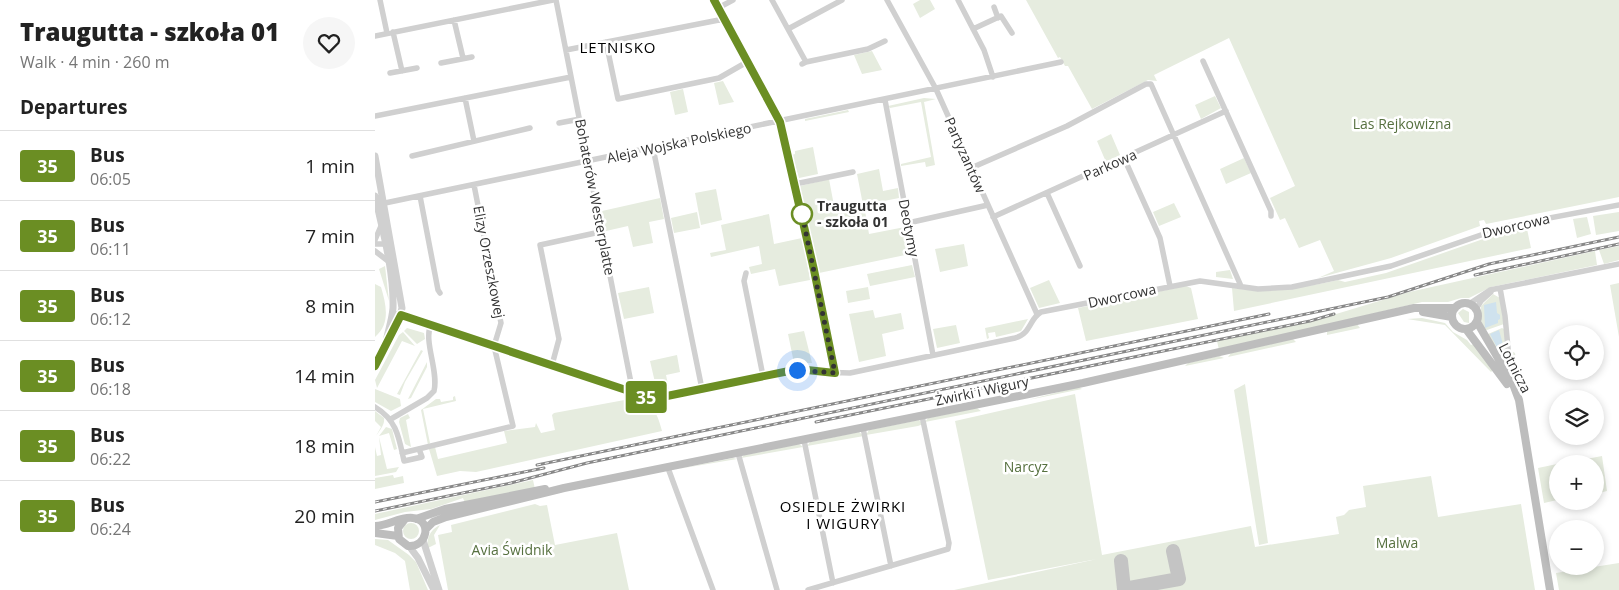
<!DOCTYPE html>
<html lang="en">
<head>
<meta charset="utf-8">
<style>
	:root { --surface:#fff; --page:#f6f6f6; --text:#222; --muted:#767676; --line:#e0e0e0 }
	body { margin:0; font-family:"Open Sans",sans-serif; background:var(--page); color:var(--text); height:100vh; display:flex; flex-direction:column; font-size:19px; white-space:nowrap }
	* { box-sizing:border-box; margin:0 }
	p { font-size:16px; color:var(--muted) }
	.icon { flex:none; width:28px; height:28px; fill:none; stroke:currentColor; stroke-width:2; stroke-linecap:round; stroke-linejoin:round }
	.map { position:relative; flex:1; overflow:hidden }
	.details { display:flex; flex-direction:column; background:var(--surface); width:375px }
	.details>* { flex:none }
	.badge { padding:0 10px; border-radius:4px; font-size:18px; line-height:32px }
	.fabs { position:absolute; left:1174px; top:325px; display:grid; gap:10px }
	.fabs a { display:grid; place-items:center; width:55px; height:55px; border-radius:50%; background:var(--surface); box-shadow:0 2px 8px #0003; font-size:25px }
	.you { position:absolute; width:25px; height:25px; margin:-12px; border:4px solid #fff; border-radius:50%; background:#1a73e8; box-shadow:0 0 0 8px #1a73e833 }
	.map>.badge { position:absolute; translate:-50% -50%; box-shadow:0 0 0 2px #fff }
	h2 { padding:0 20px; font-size:19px; line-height:45px }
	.round { display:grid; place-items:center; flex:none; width:52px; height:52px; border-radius:26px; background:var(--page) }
	.summary { display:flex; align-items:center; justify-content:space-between; height:85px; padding:0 20px }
	h1 { font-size:24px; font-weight:800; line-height:38px }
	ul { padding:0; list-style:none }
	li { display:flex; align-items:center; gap:15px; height:70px; padding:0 20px; border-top:1px solid var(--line) }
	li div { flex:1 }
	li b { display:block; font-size:19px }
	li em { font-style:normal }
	li .badge { min-width:55px; font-weight:700; text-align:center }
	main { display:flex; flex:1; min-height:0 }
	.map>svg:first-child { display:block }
	.green { fill:#e6ecdf }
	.water { fill:#cfe2ee }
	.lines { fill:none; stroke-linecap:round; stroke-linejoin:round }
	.taxiway { stroke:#c4c4c4; stroke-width:14 }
	.minor { stroke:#d0d0d0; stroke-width:5.5 }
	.tertiary { stroke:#d0d0d0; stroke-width:7 }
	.secondary { stroke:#bdbdbd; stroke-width:8 }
	.rail-casing { stroke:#888; stroke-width:3 }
	.rail { stroke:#fff; stroke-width:1; stroke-dasharray:4; stroke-linecap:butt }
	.line-casing { stroke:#fff; stroke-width:11 }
	.line { stroke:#6b8e23; stroke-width:8 }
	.walk { stroke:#333; stroke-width:5; stroke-dasharray:0 9 }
	.stop-dot { fill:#fff; stroke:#6b8e23; stroke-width:2.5 }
	.labels { text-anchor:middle; stroke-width:5; stroke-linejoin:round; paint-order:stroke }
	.park-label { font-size:14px; fill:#56703f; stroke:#fff }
	.street-label { font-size:14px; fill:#333; stroke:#fff }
	.stop-label { font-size:14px; font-weight:bold; fill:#333; stroke:#fff; text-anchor:start }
	.neighbourhood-label { font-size:15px; letter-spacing:1px; fill:#000; stroke:#fff }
</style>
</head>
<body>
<main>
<section class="details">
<div class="summary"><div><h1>Traugutta - szkoła 01</h1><p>Walk · 4 min · 260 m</p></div><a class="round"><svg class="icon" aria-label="heart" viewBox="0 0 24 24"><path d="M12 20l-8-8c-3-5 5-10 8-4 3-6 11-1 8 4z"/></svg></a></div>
<h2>Departures</h2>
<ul>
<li><span class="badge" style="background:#6b8e23;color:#fff">35</span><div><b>Bus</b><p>06:05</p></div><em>1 min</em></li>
<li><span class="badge" style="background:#6b8e23;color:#fff">35</span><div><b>Bus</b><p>06:11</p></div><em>7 min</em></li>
<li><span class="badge" style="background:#6b8e23;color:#fff">35</span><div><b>Bus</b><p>06:12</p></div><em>8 min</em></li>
<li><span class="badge" style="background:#6b8e23;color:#fff">35</span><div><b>Bus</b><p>06:18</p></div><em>14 min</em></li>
<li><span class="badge" style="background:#6b8e23;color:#fff">35</span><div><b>Bus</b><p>06:22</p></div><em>18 min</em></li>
<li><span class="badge" style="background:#6b8e23;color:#fff">35</span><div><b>Bus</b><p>06:24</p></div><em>20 min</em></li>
</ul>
</section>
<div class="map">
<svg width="1244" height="590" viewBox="0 0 1244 590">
	<rect width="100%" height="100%" fill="#fff"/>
	<path class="green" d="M 545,0 L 555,0 L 560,9 L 545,18 L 538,4 Z
		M 651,0 L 1244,0 L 1244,197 L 1111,224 L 1109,220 L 1104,221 L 1105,226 L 1016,258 L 943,278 L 959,271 L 945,240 L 924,248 L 910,218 L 905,220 L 895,198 L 920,186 L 854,38 L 779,75 L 782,81 L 773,80 L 717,109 L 693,66 L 690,66 L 685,57 L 683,58 Z
		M 497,51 L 507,70 L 487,74 L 479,55 Z
		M 348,81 L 359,102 L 344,105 L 339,83 Z
		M 308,89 L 313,112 L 300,115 L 295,92 Z
		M 840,96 L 846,108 L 826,119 L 820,105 Z
		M 549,98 L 561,99 L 549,102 L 560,165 L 551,167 L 550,162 L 526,166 L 526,164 L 556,157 L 546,102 L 515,108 L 513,106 Z
		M 473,110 L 474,112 L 430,121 L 430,119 Z
		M 736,134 L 745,155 L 731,162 L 722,141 Z
		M 438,147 L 443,174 L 424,178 L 417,155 L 420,154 L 420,151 Z
		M 869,158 L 876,173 L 851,184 L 845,169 Z
		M 504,169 L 508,191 L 523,188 L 524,198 L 489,205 L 494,234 L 530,227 L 535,254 L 444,273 L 443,279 L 425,186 L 454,179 L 460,211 L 488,205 L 482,174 Z
		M 341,189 L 347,220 L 326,225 L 320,193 Z
		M 285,198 L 289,219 L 274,222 L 278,243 L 258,247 L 253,226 L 231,231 L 227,211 Z
		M 799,203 L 806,217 L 784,226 L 778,212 Z
		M 322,212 L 325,228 L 299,233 L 296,218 Z
		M 1244,212 L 1244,231 L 1221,235 L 1218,216 Z
		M 394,214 L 399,244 L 427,238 L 427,231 L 435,280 L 404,286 L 400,269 L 376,274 L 374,267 L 387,264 L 384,246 L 336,257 L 335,253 L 351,250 L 346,225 Z
		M 1212,217 L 1216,234 L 1202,238 L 1198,219 Z
		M 1144,229 L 1152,229 L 1156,248 L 859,311 L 857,288 C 895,294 926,288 963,280 L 970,282 L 1011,273 L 1111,238 Z
		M 589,244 L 593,266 L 565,272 L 560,249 Z
		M 1244,246 L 1244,260 L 1229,264 L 1224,250 Z
		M 1220,251 L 1222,265 L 1116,287 L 1094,298 L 1086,298 L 1073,302 L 1047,302 L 844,350 L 842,341 L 938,321 L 1034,292 Z
		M 537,265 L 540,277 L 495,286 L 492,274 Z
		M 10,266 L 14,301 L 4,269 Z
		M 855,270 L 858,279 L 841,277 L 841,272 Z
		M 674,280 L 685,303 L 664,308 L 655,288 Z
		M 1244,283 L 1244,337 L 1235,285 Z
		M 0,284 L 6,287 C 11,304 16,324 0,337 Z
		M 811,286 L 816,288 L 823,319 L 711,341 L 703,308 Z
		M 274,287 L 279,313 L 249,319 L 243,293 Z
		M 493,287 L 495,299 L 473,303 L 471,291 Z
		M 1118,294 L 1125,298 L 1129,324 L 1109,331 L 1106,321 L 1106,306 Z
		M 1088,309 L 1094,312 L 1094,323 L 1089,322 L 1083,313 Z
		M 498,310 L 500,318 L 526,313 L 529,329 L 507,334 L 511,356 L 484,362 L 474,314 Z
		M 1047,318 L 1070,323 L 1078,332 L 1092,340 L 1096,345 L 1099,344 L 1119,369 L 1116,372 L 1070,325 L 1032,319 Z
		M 653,319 L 646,331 L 621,337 L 620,332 L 613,333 L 614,338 L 612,339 L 610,328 Z
		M 982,324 L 985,328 L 952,335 L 952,331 Z
		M 581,325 L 585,343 L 562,348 L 558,329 Z
		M 32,328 L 49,333 L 50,339 L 42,344 L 29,331 Z
		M 1127,328 L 1129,329 L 1135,373 L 1113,334 Z
		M 429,331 L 437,363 L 419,363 L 413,334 Z
		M 28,332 L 40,346 L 27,341 L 2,388 L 0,380 L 24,335 Z
		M 918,339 L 921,342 L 853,357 L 856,353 Z
		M 46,350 L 48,351 L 30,382 L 25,395 L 22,394 Z
		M 1138,352 L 1140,353 L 1146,392 L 1143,392 L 1138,372 Z
		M 302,355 L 305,372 L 291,375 L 294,389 L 282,391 L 275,361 Z
		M 844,356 L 849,358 L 810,366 L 813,363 Z
		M 52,362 L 52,367 L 36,398 L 33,399 Z
		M 870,384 L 893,543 L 884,545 L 859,390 Z
		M 703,387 L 707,389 L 653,400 Z
		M 0,389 L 25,399 L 26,406 L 16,411 L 0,402 Z
		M 700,394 L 727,555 L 876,526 L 880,547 L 964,534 L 961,517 L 969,515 L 974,510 L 991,507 L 988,486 L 1056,476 L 1063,517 L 1146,504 L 1160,590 L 579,590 L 722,559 L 613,580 L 580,421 Z
		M 257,395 C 276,401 282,411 287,431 L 101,472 L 85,471 L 62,476 L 54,449 L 60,447 L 63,459 L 132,443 L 129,431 L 160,427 L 161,423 L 166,433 L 180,430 L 177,415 L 179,413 L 255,399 Z
		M 80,396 L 81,401 L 48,409 L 55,443 L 53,445 L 46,410 L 61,399 L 65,399 L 66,402 L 78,400 L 78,397 Z
		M 602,408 L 606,411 L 550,422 L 553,418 Z
		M 0,411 L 9,418 C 10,425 5,430 1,436 L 6,427 L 0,421 Z
		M 33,414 L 35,418 L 31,420 L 36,447 L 30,444 L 24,422 L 25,418 Z
		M 544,420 L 548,424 L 543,426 L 491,435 L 494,430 Z
		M 11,427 L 17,429 L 22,449 L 19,450 L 14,433 L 4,436 Z
		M 484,432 L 489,436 L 432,446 L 435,442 Z
		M 4,437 L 12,469 L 24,467 L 21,472 L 0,476 L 0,447 L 2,456 L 6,455 Z
		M 424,444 L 428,447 L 366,458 L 369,455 Z
		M 1227,456 L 1232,491 L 1220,494 L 1220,464 L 1185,464 Z
		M 358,458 L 362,459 L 303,469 Z
		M 1182,464 L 1182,500 L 1169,503 L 1163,468 Z
		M 18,475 L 19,478 L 28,476 L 29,483 L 0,489 L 0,478 Z
		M 158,480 L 160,489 L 90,503 L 88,498 L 56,509 L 30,512 L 0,520 L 0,514 Z
		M 160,504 L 165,506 L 172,505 L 180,545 L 242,533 L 254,590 L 73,590 L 63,535 L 77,532 L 76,525 Z
		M28 531a8 8 0 1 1 16 0a8 8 0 1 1-16 0Z
		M 65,525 L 59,535 L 61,544 L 53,548 C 51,538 56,529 65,525 Z
		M 0,539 L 13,540 L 34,555 L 41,562 L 53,590 L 35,590 L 30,561 L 20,553 L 0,545 Z
		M 1244,563 L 1244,590 L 1184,590 L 1181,573 Z"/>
	<path class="water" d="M 1121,302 L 1122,313 L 1125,315 L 1125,319 L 1123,320 L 1123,323 L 1110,328 L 1109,305 Z
		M 1124,330 L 1131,355 L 1127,357 L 1115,334 Z"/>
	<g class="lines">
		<path class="taxiway" d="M 746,561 L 749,589 L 804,579 L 798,551"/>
		<path class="minor" d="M 5,0 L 12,33
			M 181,0 L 258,393
			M 339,0 L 406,127 L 460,373
			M 397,0 L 431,62 L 427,64
			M 512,0 L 561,89 L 662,314
			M 583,0 L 609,50 L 618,77
			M 619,7 L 623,18
			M 343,8 L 358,0
			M 79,20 L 88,58
			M 413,29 L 467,0
			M 598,29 L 626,16 L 637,33
			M 18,32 L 27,71
			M 0,36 L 178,0
			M 231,42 L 243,99 L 344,78 L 372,62
			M 191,50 L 349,19
			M 828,61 L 896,211 L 896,216
			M 431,62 L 493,49 L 510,41
			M 66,63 L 97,57
			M 15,73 L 42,68
			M 90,98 L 99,141
			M 510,100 L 558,355
			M 0,116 L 196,77
			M 184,123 L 205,119
			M 278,148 L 327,389
			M 37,156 L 155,128
			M 749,158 L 785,238 L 795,286
			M 596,168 L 692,126 L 771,84 L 776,84 L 866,286
			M 420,184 L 478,172
			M 672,193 L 705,266
			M 45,196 L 63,290 L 65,293
			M 10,203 L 686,62
			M 618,217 L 851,111
			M 533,223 L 613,205
			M 0,240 L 6,226
			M 0,244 L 13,244
			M 0,251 L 13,261
			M 371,273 L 369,281 L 388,376
			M 1125,288 L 1130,316 L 1136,380
			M 1094,304 L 1115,290 L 1244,264
			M 1101,309 L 1106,301 L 1116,292
			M 22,314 L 249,390 L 272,397 L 286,397 L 414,371 L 475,373 L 640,338 C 656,334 654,319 666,312 L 825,281 L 883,289 L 917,287 L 1016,266 L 1132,226 L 1244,205
			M 177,365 L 184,339 L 165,245 L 225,232
			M 0,407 C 22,420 24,438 29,461 L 47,457 L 44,449
			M 16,419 L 52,398 L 59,391 C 64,371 48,341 56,324
			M 488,428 L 516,566
			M 429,440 L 458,583
			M 27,453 L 138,426 L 119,346 L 126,323 L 99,185
			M 363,453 L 402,590
			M 293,468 L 338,590
			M 433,590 L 573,549 L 574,543 L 547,416"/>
		<path class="tertiary" d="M 0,156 L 27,308 L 22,327 L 0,366
			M 0,196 C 8,232 19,271 18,308 C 17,320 13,331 11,342
			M 48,540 L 64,590
			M 34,546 L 43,558 L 59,590"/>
		<path class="secondary" d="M1077 316a13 13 0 1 1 26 0a13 13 0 1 1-26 0Z
			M 1048,312 L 1077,317
			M 1102,322 L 1138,384 L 1144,400 L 1175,590
			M 1091,329 L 1132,384
			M 41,519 L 70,509 L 170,489
			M 0,526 C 13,526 26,516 38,518 C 58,520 52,548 33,546 L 24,539 L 23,528 L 30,519
			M 51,529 L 58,522 L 71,517 L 189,488 L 708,383 L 1039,308 L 1080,308
			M 0,533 L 23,536"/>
		<defs>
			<path id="rail" d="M 1100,275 L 1244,244
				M 441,422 L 935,321 L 959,314
				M 162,465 L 894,314
				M 0,502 L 169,468
				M 0,511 L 136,483 L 212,463 L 1013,297 L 1114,264 L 1244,237"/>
		</defs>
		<use href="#rail" class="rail-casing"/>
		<use href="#rail" class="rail"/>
	</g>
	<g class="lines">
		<defs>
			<path id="line" d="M 0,366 L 26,315 L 272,397 L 292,396 L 414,371 L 432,370 L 460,373 L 439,270 L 405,122 L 339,0"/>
		</defs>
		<use href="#line" class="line-casing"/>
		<use href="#line" class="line"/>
		<path class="walk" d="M 422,370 L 460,373 L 427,214"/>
	</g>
	<circle class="stop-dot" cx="427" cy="214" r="10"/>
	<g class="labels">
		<g class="park-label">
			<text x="1027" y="129">Las Rejkowizna</text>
			<text x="651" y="472">Narcyz</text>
			<text x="1022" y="548">Malwa</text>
			<text x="137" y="555">Avia Świdnik</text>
		</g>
		<g class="street-label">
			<text transform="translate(304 143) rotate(-12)" y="5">Aleja Wojska Polskiego</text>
			<text transform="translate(590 155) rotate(66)" y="5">Partyzantów</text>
			<text transform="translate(735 165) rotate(-24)" y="5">Parkowa</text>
			<text transform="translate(220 197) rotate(79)" y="5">Bohaterów Westerplatte</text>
			<text transform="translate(1141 226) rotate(-13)" y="5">Dworcowa</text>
			<text transform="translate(534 228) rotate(79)" y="5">Deotymy</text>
			<text transform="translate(114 262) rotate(79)" y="5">Elizy Orzeszkowej</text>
			<text transform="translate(747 296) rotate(-12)" y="5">Dworcowa</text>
			<text transform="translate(1140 368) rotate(63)" y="5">Lotnicza</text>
			<text transform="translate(607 391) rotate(-12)" y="5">Żwirki i Wigury</text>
		</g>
		<g class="stop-label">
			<text x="442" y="211">Traugutta<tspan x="442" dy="16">- szkoła 01</tspan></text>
		</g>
		<g class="neighbourhood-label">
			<text x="243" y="53">LETNISKO</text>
			<text x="468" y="512">OSIEDLE ŻWIRKI<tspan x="468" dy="17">I WIGURY</tspan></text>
		</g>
	</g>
</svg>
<div class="fabs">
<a><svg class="icon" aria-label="locate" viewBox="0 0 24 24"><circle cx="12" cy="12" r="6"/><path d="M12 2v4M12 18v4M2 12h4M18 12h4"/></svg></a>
<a><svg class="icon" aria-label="layers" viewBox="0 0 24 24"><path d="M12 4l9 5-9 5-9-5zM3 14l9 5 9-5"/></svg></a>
<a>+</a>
<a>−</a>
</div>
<div class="you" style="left:422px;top:370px"></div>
<b class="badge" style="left:271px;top:397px;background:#6b8e23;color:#fff">35</b>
</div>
</main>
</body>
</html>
